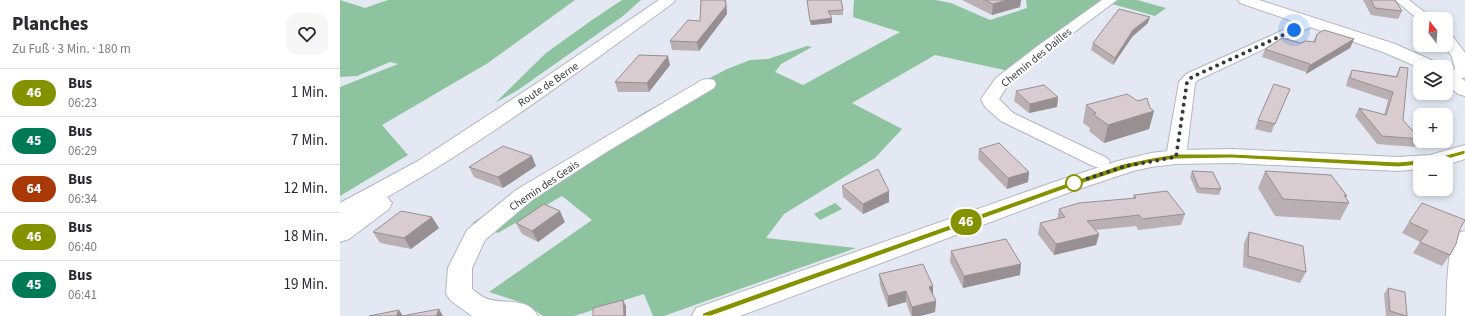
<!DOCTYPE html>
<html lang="de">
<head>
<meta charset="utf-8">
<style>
	:root { --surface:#fff; --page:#f7f7f7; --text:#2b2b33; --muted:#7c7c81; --line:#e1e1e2 }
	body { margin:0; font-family:"Source Sans 3",sans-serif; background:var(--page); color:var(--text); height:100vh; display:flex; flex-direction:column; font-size:15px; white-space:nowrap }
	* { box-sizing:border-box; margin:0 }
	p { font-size:13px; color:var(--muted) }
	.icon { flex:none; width:22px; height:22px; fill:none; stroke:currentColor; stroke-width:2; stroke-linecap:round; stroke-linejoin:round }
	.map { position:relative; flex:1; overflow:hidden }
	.details { display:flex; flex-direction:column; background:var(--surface); width:340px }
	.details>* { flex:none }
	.badge { padding:0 8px; border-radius:13px; font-size:14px; line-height:26px }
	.needle { width:26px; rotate:343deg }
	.buttons { position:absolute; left:1073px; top:12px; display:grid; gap:8px }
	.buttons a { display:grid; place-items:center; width:40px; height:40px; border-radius:8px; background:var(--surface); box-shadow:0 2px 6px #0003; font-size:20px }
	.you { position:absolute; width:20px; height:20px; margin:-10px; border:3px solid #fff; border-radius:50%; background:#1a73e8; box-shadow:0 0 0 6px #1a73e833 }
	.map>.badge { position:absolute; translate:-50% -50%; box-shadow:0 0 0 2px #fff }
	.round { display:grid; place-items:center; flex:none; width:42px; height:42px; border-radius:12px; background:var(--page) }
	.summary { display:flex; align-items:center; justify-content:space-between; height:68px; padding:0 12px }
	h1 { font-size:19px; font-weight:800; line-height:30px }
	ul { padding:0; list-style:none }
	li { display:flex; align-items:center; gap:12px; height:48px; padding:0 12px; border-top:1px solid var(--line) }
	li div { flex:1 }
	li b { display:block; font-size:15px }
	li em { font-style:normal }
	li .badge { min-width:44px; font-weight:700; text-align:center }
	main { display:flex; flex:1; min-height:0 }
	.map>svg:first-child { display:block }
	.green { fill:#8ec39f }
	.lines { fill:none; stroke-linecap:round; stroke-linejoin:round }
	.street-casing { stroke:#b3b7c0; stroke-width:2 }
	.secondary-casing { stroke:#b3b7c0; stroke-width:2 }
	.primary-casing { stroke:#b3b7c0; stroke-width:2 }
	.street { fill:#fff; fill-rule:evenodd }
	.secondary { fill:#fff; fill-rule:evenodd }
	.primary { fill:#fff; fill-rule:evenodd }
	.wall { fill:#baafb3 }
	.shaded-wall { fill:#978f92 }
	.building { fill:#d8ccd0; stroke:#978f92 }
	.line { fill:#859200; stroke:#fff }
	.walk { stroke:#37393d; stroke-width:4; stroke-dasharray:0 7.2 }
	.stop-dot { fill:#fff; stroke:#859200; stroke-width:2 }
	.labels { text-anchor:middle; stroke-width:4; stroke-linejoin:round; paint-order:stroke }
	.street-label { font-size:11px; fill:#37393d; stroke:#fff }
</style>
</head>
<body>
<main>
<section class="details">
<div class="summary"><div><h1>Planches</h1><p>Zu Fuß · 3 Min. · 180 m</p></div><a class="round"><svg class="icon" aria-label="heart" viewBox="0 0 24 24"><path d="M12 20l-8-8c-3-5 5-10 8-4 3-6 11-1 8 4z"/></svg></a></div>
<ul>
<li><span class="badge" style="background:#859200;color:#fff">46</span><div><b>Bus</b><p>06:23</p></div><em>1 Min.</em></li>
<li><span class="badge" style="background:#007a55;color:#fff">45</span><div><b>Bus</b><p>06:29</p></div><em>7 Min.</em></li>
<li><span class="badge" style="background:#a93906;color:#fff">64</span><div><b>Bus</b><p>06:34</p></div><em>12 Min.</em></li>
<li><span class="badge" style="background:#859200;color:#fff">46</span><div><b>Bus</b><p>06:40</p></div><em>18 Min.</em></li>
<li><span class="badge" style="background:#007a55;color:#fff">45</span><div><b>Bus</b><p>06:41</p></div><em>19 Min.</em></li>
</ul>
</section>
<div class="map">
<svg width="1125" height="316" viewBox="0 0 1125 316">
	<rect width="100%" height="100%" fill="#e3e8f2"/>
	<path class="green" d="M 0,0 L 25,8 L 48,0 L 235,0 L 148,63 L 42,125 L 68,155 L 0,196 L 0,87 L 58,64 L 50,62 L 17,76 L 0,77 Z
		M 282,0 L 301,0 L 283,16 L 178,90 L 155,103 L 206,53 L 252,20 Z
		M 514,0 L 595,0 L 611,3 L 650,20 L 687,8 L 686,0 L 768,0 L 669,71 L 595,55 L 512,103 L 562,129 L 535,158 L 444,214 L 426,238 L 516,248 L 324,316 L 313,316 L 304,294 L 234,316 L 203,316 L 186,304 L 149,292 L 252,220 L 222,196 L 158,233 L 132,223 L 305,112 L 387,69 L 410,60 L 428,59 L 467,46 L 472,47 L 441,64 L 435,72 L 463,85 L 560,32 L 513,17 Z
		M 778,0 L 797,0 L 826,8 L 815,16 L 772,4 Z
		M 495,203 L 502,209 L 480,220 L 474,214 Z"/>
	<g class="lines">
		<defs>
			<path id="street" d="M 762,0 L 777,0 L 709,51 L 668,85 L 659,99 L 673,113 L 767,158 L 770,162 L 767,166 L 760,168 L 753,166 L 661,121 L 645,107 L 641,99 L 656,78 L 699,45 Z
				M 1055,0 L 1069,0 L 1093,19 L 1080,19 L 1080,21 Z
				M 970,18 L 975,19 L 977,22 L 975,25 L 858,80 L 855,83 L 846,157 L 843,161 L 836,163 L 829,161 L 826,157 L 839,82 L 846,74 Z
				M 1106,33 L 1111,34 L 1125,53 L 1125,77 L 1116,80 L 1106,81 L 1106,71 L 1115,69 L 1112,57 L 1104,45 L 1106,45 Z
				M 368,79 L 374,80 L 376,84 L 374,88 L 268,151 L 192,200 L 145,240 L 132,268 L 132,289 C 136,292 141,296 145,298 C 163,306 186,295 198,316 L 132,316 L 110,300 L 106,293 L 108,268 L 127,230 L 176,190 L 362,80 Z
				M 1125,231 L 1125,316 L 1106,316 C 1107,295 1106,250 1117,233 Z"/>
			<path id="secondary" d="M 898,0 L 919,0 L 1055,44 L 1098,63 L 1101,67 L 1080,68 L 1043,52 L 900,3 Z
				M 1106,70 L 1112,71 L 1125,81 L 1125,96 L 1118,94 L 1106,84 Z
				M 1125,145 L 1125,159 L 1106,165 L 1106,163 L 1080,163 L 1080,169 L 1058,171 L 893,163 L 836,164 L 811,167 L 793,171 L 733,191 L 400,316 L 352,316 L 356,308 L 717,181 L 778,161 L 811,153 L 836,150 L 893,149 L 1058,157 L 1090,155 Z"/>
			<path id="primary" d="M 319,0 L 335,0 L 333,3 C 240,70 147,141 47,197 L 52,203 L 49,209 L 9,239 L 0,242 L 0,203 L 78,161 L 200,81 Z"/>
		</defs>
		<use href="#street" class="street-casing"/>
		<use href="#secondary" class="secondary-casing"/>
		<use href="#primary" class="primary-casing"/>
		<use href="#street" class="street"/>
		<use href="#secondary" class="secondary"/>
		<use href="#primary" class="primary"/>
	</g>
	<path class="wall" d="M 361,0 L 386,0 L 387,14 L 359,51 L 332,50 L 330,41 L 360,21 Z
		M 467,0 L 503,10 L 503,15 L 490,15 L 492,23 L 471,25 Z
		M 622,0 L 681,0 L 680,7 L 652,15 Z
		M 1023,0 L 1055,0 L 1062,11 L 1058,19 L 1031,15 Z
		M 808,23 L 792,37 L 773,65 L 751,50 L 753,43 Z
		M 977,34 L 1014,39 L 1010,48 L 966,74 L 966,72 L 922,57 L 925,49 L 961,43 L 973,42 Z
		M 330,65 L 309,92 L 278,92 L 275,82 Z
		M 1060,67 L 1063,120 L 1080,139 L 1080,140 L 1075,147 L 1037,144 L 1015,116 L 1019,108 L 1044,115 L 1048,100 L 1006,86 L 1008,78 L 1012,70 L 1056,76 Z
		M 950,89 L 931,133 L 915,129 L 918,120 Z
		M 676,91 L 718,97 L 717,107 L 689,113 L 674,101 Z
		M 746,105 L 810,108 L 814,111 L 809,129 L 764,143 L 749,131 L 750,128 L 743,123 Z
		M 639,149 L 689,172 L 688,182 L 667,189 L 638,159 Z
		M 196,166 L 163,188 L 134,177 L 129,167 Z
		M 852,171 L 881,189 L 879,195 L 857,193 L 850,177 Z
		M 925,171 L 1007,196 L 1006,198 L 1009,203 L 1000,220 L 935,216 L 918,188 Z
		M 502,186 L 549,191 L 549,202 L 523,214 L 503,197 Z
		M 794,195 L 845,214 L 841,225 L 798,230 L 796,226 L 756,230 L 759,234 L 756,245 L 714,255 L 698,234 L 700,223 L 717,219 L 719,209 L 793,198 Z
		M 225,222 L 198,242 L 182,234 L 176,223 Z
		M 1069,222 L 1120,229 L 1110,255 L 1102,266 L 1073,253 L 1080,242 L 1062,233 Z
		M 99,228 L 71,249 L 40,243 L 33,232 Z
		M 909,232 L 966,272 L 960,283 L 903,267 L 904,243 Z
		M 611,251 L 680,275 L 623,288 L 610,262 Z
		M 539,274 L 593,295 L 596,301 L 595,312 L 580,316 L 571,316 L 566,302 L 548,307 L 540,285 Z
		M 1048,288 L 1067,316 L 1046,316 L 1044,294 Z"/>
	<path class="shaded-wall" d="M 385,0 L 386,0 L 387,14 L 359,51 L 357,42 Z
		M 667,0 L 681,0 L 680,7 L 652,15 L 653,4 Z
		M 810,17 L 808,23 L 792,37 L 773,65 L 775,58 L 793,30 Z
		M 492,18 L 492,23 L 471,25 L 470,21 Z
		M 1014,39 L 1010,48 L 966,74 L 969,66 Z
		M 328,56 L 330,65 L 309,92 L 307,83 Z
		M 718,97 L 717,107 L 689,113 L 690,104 Z
		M 814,111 L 809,129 L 764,143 L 768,125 Z
		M 192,156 L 196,166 L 163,188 L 158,177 Z
		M 689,172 L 688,182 L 667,189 L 668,178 Z
		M 549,191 L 549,202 L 523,214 L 523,204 Z
		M 220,211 L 225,222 L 198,242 L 192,231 Z
		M 92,217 L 99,228 L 71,249 L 64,238 Z
		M 759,234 L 756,245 L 714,255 L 716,244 Z
		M 681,264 L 680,275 L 623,288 L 624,276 Z
		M 593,286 L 593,297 L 589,287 Z
		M 566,291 L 566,302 L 548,307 L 548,296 Z
		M 283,300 L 286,306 L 286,316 L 284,316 Z
		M 596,301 L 595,312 L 580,316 L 572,316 L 572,307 Z
		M 99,309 L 103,316 L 96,316 Z
		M 59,310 L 63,316 L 56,316 Z"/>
	<path class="building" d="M 361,0 L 385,0 L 386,6 L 357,42 L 330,41 L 348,20 L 360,21 Z
		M 467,0 L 501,0 L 503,10 L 488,11 L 492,18 L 470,21 Z
		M 645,0 L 667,0 L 653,4 Z
		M 1031,0 L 1055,0 L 1062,11 L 1035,8 Z
		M 779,9 L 810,17 L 793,30 L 775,58 L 753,43 Z
		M 984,30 L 1014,39 L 969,66 L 970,64 L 925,49 L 942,38 L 961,43 L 965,41 L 975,42 L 977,34 Z
		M 299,55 L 328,56 L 307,83 L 275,82 Z
		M 1060,67 L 1068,68 L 1063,120 L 1080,139 L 1042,136 L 1019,108 L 1046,115 L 1053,92 L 1010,78 L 1012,70 L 1057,77 Z
		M 934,84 L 950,89 L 935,124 L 918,120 Z
		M 704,85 L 718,97 L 690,104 L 676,91 Z
		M 787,94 L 798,101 L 807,98 L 810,108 L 814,111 L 768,125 L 753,114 L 756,113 L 746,105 Z
		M 659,143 L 689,172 L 668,178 L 639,149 Z
		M 163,146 L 192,156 L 158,177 L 129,167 Z
		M 538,169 L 549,191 L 523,204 L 502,186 Z
		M 852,171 L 873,172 L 881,189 L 859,188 Z
		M 925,171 L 991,175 L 1007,196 L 1004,195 L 1009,203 L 943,199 Z
		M 827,191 L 845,214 L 802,219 L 799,215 L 747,221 L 759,234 L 716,244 L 700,223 L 725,217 L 719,209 L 739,203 L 796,198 L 794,195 Z
		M 1082,203 L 1125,220 L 1120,229 L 1116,244 L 1110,255 L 1080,242 L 1088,231 L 1069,222 Z
		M 204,204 L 220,211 L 192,231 L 176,223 Z
		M 61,211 L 92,217 L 64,238 L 33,232 Z
		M 909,232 L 963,246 L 966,272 L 908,256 Z
		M 666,239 L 681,264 L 624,276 L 611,251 Z
		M 583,264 L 593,286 L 589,287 L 596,301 L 572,307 L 566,291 L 548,296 L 539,274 Z
		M 1048,288 L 1065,292 L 1067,316 L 1050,311 Z
		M 283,300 L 284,316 L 253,316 L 253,308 Z
		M 99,309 L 96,316 L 62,316 Z
		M 59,310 L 56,316 L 29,316 Z"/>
	<path class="line" d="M 1125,150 L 1125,154 L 1091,164 L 1058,167 L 892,158 L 836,159 L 812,162 L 789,168 L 728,188 L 371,316 L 362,316 L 363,313 L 722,185 L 783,164 L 812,158 L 836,154 L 892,154 L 1058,162 L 1091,159 Z"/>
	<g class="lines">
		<path class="walk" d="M 734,183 L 786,166 L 836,157 L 847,82 L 852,77 L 954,30"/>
	</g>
	<circle class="stop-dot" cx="734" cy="183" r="8"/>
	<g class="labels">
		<g class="street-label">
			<text transform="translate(696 57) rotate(-39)" y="4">Chemin des Dailles</text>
			<text transform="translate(208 84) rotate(-34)" y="4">Route de Berne</text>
			<text transform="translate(204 185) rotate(-34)" y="4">Chemin des Geais</text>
		</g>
	</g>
</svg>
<div class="buttons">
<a><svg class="needle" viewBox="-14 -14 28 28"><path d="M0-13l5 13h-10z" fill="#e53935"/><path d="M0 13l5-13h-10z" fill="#7c7c81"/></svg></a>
<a><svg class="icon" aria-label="layers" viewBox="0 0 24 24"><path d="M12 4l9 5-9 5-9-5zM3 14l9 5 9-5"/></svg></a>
<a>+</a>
<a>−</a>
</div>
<div class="you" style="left:954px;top:30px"></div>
<b class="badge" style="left:626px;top:222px;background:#859200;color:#fff">46</b>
</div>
</main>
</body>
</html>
